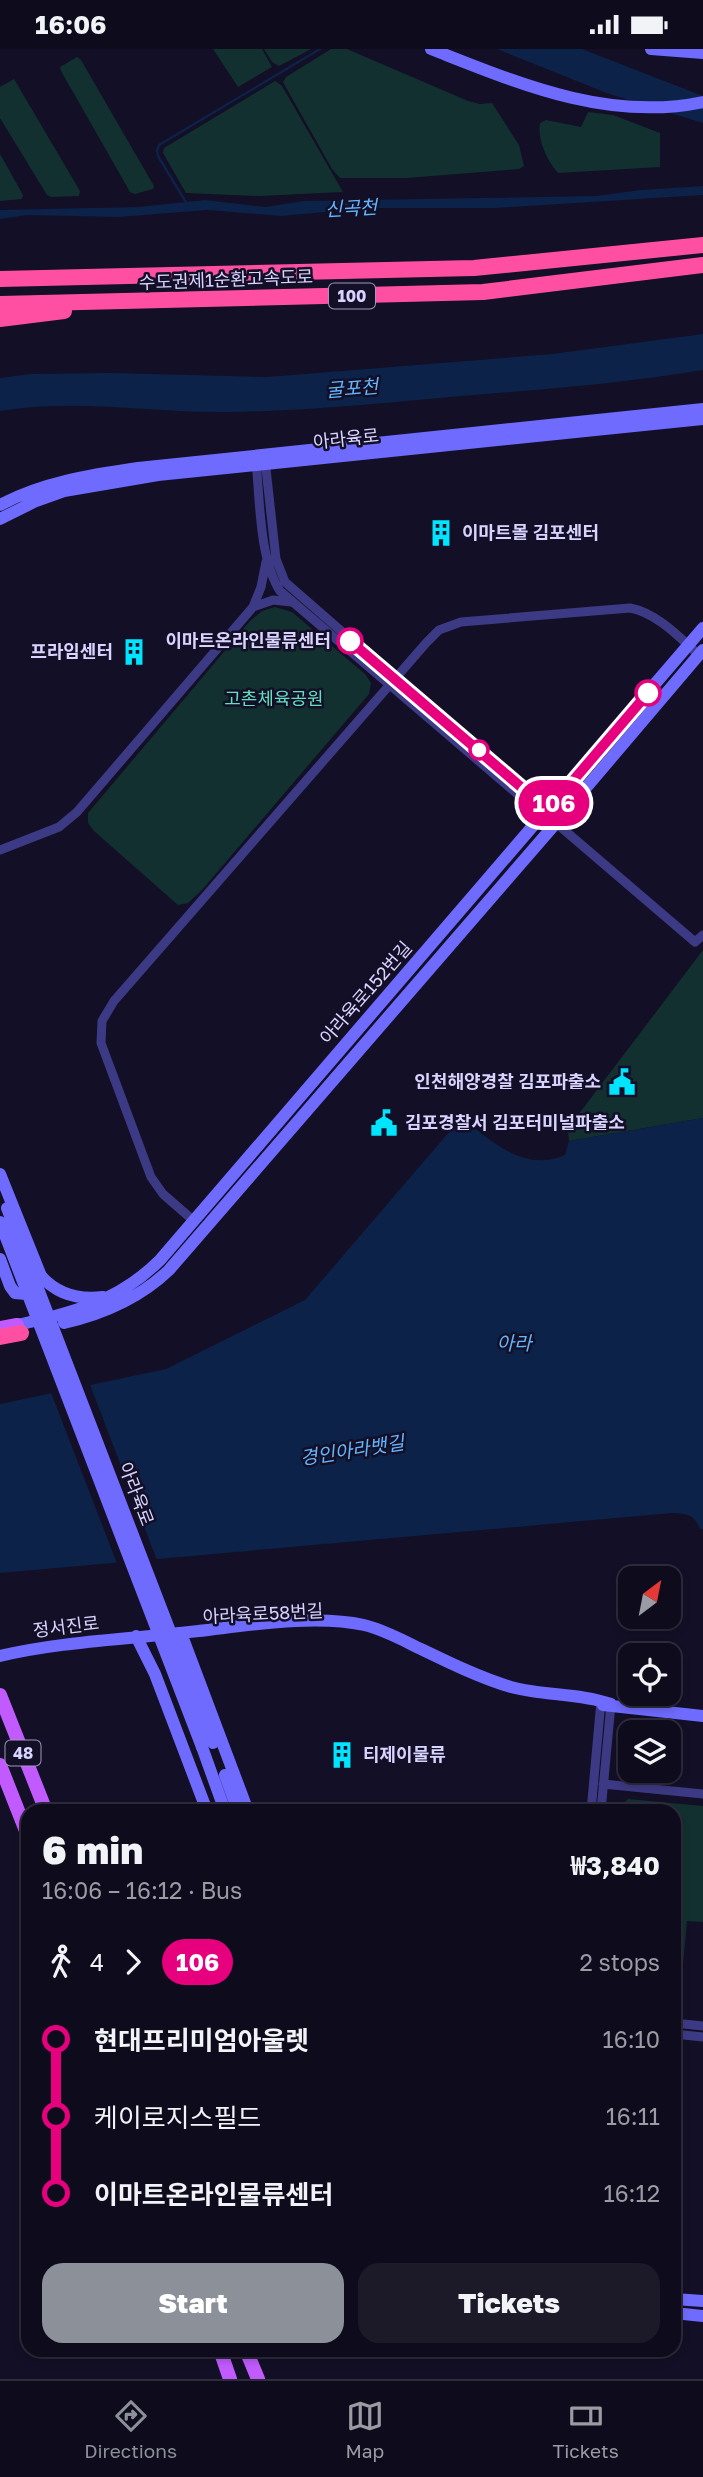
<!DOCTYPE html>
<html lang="en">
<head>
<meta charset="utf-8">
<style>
	:root { --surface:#0e0b1c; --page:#1c1929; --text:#f1f3f6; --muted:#9b9ba3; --line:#2e2b3b; --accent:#8c9099 }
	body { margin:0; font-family:"Golos Text","Noto Sans KR",sans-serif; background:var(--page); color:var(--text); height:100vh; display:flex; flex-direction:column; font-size:26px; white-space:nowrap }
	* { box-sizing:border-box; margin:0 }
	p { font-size:23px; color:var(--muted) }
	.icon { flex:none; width:38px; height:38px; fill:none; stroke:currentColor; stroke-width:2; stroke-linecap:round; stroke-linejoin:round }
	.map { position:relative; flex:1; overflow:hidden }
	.details { position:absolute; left:21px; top:1755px; width:660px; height:553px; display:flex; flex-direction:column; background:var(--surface); border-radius:21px; box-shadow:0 4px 10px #0003,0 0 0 2px var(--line) }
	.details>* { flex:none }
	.badge { padding:0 14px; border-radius:23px; font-size:24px; line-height:46px }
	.needle { width:46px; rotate:32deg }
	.buttons { position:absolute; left:618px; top:1517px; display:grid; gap:14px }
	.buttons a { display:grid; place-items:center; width:63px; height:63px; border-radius:14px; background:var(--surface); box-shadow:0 4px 10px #0003,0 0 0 2px var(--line); font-size:35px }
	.map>.badge { position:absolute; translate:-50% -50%; box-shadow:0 0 0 4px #fff }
	.legs { display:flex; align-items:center; gap:10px; height:77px; padding:0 21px; font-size:23px }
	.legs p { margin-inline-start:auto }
	.summary { display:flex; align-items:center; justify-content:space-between; height:119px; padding:0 21px }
	h1 { font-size:38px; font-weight:800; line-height:52px }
	.button { display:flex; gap:14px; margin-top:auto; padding:14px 21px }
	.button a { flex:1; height:80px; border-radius:21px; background:var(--accent); color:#fff; font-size:28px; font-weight:800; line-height:80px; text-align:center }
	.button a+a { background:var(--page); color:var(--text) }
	ul { padding:0 21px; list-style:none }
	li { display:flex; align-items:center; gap:24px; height:77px; font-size:26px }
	li i { display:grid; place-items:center; width:10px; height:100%; margin:0 9px; background:currentColor }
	li i::after { content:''; width:18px; height:18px; margin:-9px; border:5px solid; border-radius:50%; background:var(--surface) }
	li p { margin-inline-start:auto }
	li:first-child i { background:linear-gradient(#0000 50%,currentColor 0) }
	li:last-child i { background:linear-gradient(currentColor 50%,#0000 0) }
	.status { display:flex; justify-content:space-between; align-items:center; height:49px; padding:0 35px; background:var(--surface); direction:ltr }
	.status svg { height:19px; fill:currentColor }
	.menu { display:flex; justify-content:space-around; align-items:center; height:98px; border-top:2px solid var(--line); background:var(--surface); font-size:19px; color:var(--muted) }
	.menu a { display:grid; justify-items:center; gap:4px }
	.menu .on { color:var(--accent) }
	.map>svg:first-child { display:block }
	.green { fill:#12302f }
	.water { fill:#0c2248 }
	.pier { fill:#130f26 }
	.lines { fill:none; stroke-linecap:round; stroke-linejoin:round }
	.stream { stroke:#0c2248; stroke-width:2.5 }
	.street { stroke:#3d3a85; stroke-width:9 }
	.secondary { stroke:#6f6bff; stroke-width:12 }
	.primary { stroke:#c25bff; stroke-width:14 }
	.highway { stroke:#ff4fa3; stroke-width:16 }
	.secondary-bridge { stroke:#6f6bff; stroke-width:12 }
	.line-1-casing { stroke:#fff; stroke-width:16 }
	.line-1 { stroke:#e6007e; stroke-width:10 }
	.stop-1-dot { fill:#fff; stroke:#e6007e; stroke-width:3.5 }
	.labels { text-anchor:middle; stroke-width:5; stroke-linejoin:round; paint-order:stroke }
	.shield { fill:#130f26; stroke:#9e99be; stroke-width:2 }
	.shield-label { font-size:16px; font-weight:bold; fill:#d9d4ff }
	.street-label { font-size:18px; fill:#d9d4ff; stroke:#130f26 }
	.poi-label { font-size:18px; font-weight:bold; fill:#d9d4ff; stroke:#130f26; text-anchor:start }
	.stop-label { font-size:18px; font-weight:bold; fill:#d9d4ff; stroke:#130f26; text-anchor:end }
	.park-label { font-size:18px; fill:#5fe0c0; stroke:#130f26 }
	.water-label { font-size:19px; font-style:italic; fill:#62b6ff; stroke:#130f26 }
</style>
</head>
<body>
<div class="status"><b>16:06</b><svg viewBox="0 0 49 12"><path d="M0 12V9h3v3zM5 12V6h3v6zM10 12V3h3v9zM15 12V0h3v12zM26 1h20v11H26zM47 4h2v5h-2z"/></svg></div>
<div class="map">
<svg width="703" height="2330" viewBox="0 0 703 2330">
	<rect width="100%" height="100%" fill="#130f26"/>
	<path class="green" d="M 213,0 L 262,0 L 272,18 L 238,38 Z
		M 264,0 L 311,0 L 279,17 L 272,13 Z
		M 331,0 L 347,0 L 468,52 L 480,55 L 492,54 L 519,96 L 524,117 L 519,120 L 407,129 L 340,129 L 332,120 L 283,33 L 286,28 Z
		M 77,8 L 81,11 L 154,137 L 153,140 L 135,145 L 130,143 L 61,22 L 60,18 Z
		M 14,30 L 80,142 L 79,147 L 51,148 L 47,146 L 0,69 L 0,38 Z
		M 275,32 L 282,37 L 343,143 L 259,147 L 186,144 L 163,104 L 164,99 Z
		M 588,63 L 613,66 L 660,84 L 660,118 L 558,124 C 547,112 537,90 540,74 L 546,71 L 581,78 Z
		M 0,105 L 23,146 L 22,150 L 0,152 Z
		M 275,558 L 292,563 L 365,625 L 371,634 L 369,645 L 202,841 L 188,854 L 178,856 L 94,782 L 88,774 L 88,764 L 250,572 L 262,562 Z
		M 703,901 L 703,1069 L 569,1092 L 568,1082 L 575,1070 Z
		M 628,1750 L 703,1757 L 703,1873 L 687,1872 L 679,1959 L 674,1959 L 674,1762 L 615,1762 Z"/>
	<path class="water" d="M 497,0 L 582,0 L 703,47 L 703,74 L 609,45 Z
		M 703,137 L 703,146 L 495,159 L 370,159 L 281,167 L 207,161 L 119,168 L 27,166 L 0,170 L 0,161 L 138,158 L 205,151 L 265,158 L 304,152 L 597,147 L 640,141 Z
		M 703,285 L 703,321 C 619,335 535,341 450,348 C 376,355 302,362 228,363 C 151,364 76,349 0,362 L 0,329 L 31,325 L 113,324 L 267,328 L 552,305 Z
		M 462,1068 C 490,1092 525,1124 565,1106 L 569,1092 L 703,1069 L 703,1480 L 700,1480 C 694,1465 687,1465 672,1464 L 0,1524 L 0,1355 L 166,1320 L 305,1251 Z"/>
	<path class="pier" d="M 89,1333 L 158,1514 L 118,1517 L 50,1341 Z"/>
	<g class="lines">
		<path class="stream" d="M 187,155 L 158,107 L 157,102 L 159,96 L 320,0"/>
		<path class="street" d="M 265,411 L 276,510 L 285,533 L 550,764
			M 256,412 C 260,451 259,509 280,542 L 543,767 L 556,774 L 695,893 L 703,886
			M 253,558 L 273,551 L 291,553
			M 0,801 L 59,778 L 77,763 L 253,558 L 261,538 L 266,513
			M 194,1172 L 163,1145 L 151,1128 L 101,994 L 102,972 L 114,952 L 427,593 L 439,581 L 461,573 L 630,559 C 657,564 679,588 699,606
			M 603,1735 L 703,1745
			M 591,1762 L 601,1652
			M 601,1762 L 611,1655
			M 674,1974 L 703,1977
			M 674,1985 L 703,1988"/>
		<path class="secondary" d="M 431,0 C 518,34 607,73 703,53
			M 651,0 L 703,4
			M 0,456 C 43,433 90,426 138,419 L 703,360
			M 0,470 L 36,452 L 64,442 L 158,426 L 703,370
			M 0,1125 L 41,1227 C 57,1245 79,1251 103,1248
			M 0,1210 L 10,1237 L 15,1244 L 26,1245 L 35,1240
			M 64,1274 C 103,1265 140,1249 169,1221 L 556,774 L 703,601
			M 17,1276 C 74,1263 118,1253 160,1211 L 703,579
			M 181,1584 L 248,1762
			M 136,1587 L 155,1625 L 207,1762
			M 0,1607 C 59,1593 119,1591 179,1584 C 235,1579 309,1564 364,1576 C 385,1581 404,1592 423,1601 C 452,1615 481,1629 511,1638 C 544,1647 579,1644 611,1655
			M 603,1656 L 703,1667
			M 202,1698 L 225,1762
			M 225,1726 L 238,1762
			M 674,2250 L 703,2252
			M 674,2264 L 703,2267"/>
		<path class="primary" d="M 0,1279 L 17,1276
			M 0,1646 L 46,1762
			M 0,1716 L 28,1787
			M 220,2301 L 230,2330
			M 246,2301 L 258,2330"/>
		<path class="highway" d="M 0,230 L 474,219 L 703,196
			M 0,255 L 483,243 L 703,216
			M 0,270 L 64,262
			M 0,1288 L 21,1284"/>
		<path class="secondary-bridge" d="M 7,1159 L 213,1694
			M 0,1173 L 202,1698"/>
	</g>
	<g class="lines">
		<defs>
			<path id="line-1" d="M 350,592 L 548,761 L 648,644"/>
		</defs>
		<use href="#line-1" class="line-1-casing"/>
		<use href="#line-1" class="line-1"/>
	</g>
	<defs>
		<symbol id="building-bare" viewBox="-9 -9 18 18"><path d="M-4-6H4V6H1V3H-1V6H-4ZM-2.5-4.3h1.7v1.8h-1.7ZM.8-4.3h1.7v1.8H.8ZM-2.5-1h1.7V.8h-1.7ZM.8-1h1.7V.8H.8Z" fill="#00e5ff" stroke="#130f26" stroke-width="2.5" paint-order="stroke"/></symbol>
		<symbol id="civic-bare" viewBox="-9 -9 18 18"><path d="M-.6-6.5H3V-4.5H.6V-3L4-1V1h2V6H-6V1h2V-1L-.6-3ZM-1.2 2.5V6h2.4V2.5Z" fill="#00e5ff" stroke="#130f26" stroke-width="2.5" paint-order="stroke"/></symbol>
	</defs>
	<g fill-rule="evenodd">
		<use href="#building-bare" x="422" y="465" width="38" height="38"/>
		<use href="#building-bare" x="115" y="584" width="38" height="38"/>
		<use href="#civic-bare" x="603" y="1014" width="38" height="38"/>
		<use href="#civic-bare" x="365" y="1055" width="38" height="38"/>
		<use href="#building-bare" x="323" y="1687" width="38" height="38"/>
	</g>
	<g class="stop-1-dot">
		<circle cx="350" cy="592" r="12"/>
		<circle cx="648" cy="644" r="12"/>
		<circle cx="479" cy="701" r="9"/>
	</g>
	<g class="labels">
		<g class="shield">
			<rect x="329" y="234.5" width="46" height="25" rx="5"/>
			<rect x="5.5" y="1691.5" width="35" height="25" rx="5"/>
		</g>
		<g class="shield-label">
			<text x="352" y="253">100</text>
			<text x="23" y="1710">48</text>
		</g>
		<g class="street-label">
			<text transform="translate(226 231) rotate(-2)" y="6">수도권제1순환고속도로</text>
			<text transform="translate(346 390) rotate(-6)" y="6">아라육로</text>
			<text transform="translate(366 944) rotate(-49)" y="6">아라육로152번길</text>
			<text transform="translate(136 1445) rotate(69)" y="6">아라육로</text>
			<text transform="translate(263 1565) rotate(-3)" y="6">아라육로58번길</text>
			<text transform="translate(66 1578) rotate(-7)" y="6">정서진로</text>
		</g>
		<g class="poi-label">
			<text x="462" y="490">이마트몰 김포센터</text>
			<text x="113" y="609" text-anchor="end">프라임센터</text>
			<text x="601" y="1039" text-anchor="end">인천해양경찰 김포파출소</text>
			<text x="405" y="1080">김포경찰서 김포터미널파출소</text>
			<text x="363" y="1712">티제이물류</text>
		</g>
		<g class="stop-label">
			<text x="331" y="598">이마트온라인물류센터</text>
		</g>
		<g class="park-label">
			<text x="274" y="656">고촌체육공원</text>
		</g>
		<g class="water-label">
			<text transform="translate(351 159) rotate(-3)" y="7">신곡천</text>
			<text transform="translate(352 339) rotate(-5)" y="7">굴포천</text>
			<text x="514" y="1301">아라</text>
			<text transform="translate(352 1401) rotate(-9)" y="7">경인아라뱃길</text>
		</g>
	</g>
</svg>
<div class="buttons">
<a><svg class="needle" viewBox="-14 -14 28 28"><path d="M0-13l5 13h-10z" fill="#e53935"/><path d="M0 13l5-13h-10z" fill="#9b9ba3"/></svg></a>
<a><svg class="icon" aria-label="locate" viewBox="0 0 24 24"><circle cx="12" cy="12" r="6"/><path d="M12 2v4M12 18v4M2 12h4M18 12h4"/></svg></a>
<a><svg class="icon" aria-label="layers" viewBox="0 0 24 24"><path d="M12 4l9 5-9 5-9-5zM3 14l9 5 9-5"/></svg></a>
</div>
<b class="badge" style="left:554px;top:754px;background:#e6007e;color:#fff">106</b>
<section class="details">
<div class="summary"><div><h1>6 min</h1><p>16:06 – 16:12 · Bus</p></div><b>₩3,840</b></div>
<div class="legs"><svg class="icon" aria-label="walk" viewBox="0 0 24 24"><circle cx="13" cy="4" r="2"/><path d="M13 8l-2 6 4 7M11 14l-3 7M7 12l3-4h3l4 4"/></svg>4<svg class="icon" aria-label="forward" viewBox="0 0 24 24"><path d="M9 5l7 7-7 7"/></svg><b class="badge" style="background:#e6007e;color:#fff">106</b><p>2 stops</p></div>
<ul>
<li><i style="color:#e6007e"></i><b>현대프리미엄아울렛</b><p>16:10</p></li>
<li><i style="color:#e6007e"></i><span>케이로지스필드</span><p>16:11</p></li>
<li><i style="color:#e6007e"></i><b>이마트온라인물류센터</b><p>16:12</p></li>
</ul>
<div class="button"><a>Start</a><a>Tickets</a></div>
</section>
</div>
<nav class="menu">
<a class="on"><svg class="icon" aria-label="directions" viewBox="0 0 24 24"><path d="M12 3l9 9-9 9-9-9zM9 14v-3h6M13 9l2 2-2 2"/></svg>Directions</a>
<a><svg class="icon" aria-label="map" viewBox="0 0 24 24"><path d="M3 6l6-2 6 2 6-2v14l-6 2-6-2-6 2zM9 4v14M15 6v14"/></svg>Map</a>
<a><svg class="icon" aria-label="tickets" viewBox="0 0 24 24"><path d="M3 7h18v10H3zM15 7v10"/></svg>Tickets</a>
</nav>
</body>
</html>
